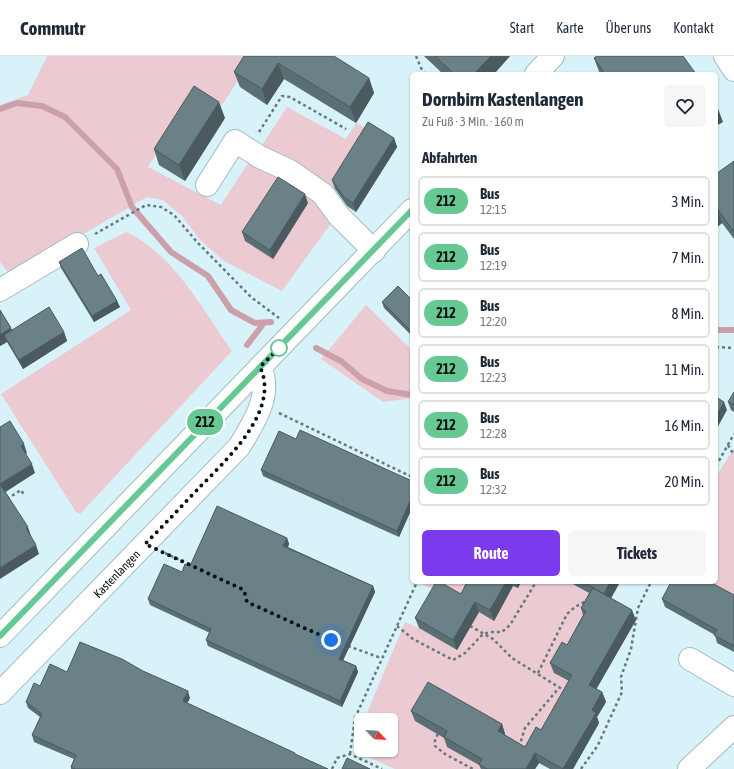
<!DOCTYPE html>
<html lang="de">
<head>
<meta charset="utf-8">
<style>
	:root { --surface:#fff; --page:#f6f6f7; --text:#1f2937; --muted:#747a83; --line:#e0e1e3; --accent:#7c3aed }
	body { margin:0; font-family:"Asap Condensed",sans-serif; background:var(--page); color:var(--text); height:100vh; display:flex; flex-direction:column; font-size:15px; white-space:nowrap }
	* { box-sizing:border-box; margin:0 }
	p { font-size:13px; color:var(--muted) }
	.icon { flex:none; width:22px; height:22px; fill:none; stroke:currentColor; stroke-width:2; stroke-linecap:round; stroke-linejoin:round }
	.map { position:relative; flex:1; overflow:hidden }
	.details { position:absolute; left:410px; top:16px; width:308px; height:512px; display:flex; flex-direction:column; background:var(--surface); border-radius:6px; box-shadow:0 1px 3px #0004 }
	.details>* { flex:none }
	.badge { padding:0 8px; border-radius:13px; font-size:14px; line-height:26px }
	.needle { width:26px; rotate:115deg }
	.buttons { position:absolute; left:354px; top:657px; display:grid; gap:8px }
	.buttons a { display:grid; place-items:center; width:44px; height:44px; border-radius:6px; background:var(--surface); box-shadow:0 1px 3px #0004; font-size:20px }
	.you { position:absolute; width:20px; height:20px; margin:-10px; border:3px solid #fff; border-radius:50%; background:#1a73e8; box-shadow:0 0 0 6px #1a73e833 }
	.map>.badge { position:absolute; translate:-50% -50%; box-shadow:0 0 0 2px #fff }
	h2 { padding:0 12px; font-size:15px; line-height:36px }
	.round { display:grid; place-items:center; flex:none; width:42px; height:42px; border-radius:6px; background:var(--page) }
	.summary { display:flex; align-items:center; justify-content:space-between; height:68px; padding:0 12px }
	h1 { font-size:19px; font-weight:700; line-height:30px }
	.primary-button { display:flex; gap:8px; margin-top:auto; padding:8px 12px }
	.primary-button a { flex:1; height:46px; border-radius:6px; background:var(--accent); color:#fff; font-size:16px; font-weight:700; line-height:46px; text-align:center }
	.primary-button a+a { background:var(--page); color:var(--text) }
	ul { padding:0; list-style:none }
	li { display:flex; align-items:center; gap:12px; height:50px; margin:0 8px 6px; padding:0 4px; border:2px solid var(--line); border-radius:6px }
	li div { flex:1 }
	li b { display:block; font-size:15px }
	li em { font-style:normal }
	li .badge { min-width:44px; font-weight:700; text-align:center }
	header { display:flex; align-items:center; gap:24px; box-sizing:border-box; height:56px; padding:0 20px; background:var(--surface); border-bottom:1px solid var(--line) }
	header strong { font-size:19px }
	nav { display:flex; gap:22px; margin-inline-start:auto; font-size:14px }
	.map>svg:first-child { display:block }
	.green { fill:#ebcbd1 }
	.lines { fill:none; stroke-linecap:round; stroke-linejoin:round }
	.stream { stroke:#cba0aa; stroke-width:6 }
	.minor-casing { stroke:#a3bcc2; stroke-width:24 }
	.path { stroke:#68787d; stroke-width:2.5; stroke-dasharray:3 3; stroke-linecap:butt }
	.minor { stroke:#fff; stroke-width:22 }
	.wall { fill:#5a6f74 }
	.shaded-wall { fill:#4a5a5e }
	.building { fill:#698187; stroke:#4a5a5e }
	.line-casing { stroke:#fff; stroke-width:9 }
	.line { stroke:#66c993; stroke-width:6 }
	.walk { stroke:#0a1315; stroke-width:4; stroke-dasharray:0 7.2 }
	.stop-dot { fill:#fff; stroke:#66c993; stroke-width:2 }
	.labels { text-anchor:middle; stroke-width:3; stroke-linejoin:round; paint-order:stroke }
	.street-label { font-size:12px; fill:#0a1315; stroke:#fff }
</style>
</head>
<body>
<header>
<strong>Commutr</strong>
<nav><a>Start</a><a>Karte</a><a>Über uns</a><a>Kontakt</a></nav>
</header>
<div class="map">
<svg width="734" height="713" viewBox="0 0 734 713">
	<rect width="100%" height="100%" fill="#d8f2f9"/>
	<path class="green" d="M 47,0 L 254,0 L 220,52 L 195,38 L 148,111 L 221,149 L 250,104 L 271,114 L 320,147 L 332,166 L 282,235 L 224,205 L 199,183 L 182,160 L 163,144 L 147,141 L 11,220 L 0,206 L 0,49 L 28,39 Z
		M 287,51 L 346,83 L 356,67 L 371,75 L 334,134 L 262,89 Z
		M 126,176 C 174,198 202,253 232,295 L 80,458 L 76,456 L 1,338 L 131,254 L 94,192 Z
		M 366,249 L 412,294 L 412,342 L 383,346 L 321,303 Z
		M 734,392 L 734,546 L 688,526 L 716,526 L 716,421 Z
		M 426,526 L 477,526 L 464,548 L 424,529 Z
		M 521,526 L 569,526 L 596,541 L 554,616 L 576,629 L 529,701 L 501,685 L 505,678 L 415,665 L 450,685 L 486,713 L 395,713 L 366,700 L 364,694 L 391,694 L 391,664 L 364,664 L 405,566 L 419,572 L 457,594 L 479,556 L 494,564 L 513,530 Z"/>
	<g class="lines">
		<path class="stream" d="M 0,53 L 17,47 L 42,50 L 65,61 L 117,113 L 132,151 L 171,196 L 208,220 L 231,254 L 255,267 L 271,266
			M 716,274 L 734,274
			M 247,289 L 264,267
			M 316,292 L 341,305 L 362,323 L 387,335 L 412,339"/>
		<defs>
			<path id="minor" d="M 725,0 L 734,14
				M 536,18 L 553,0
				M 207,129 L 235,85 L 260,101 L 290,115 L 323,138 L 338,159 L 374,195
				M 0,234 L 77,188
				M 0,580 L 412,154
				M 690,603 L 734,629
				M 0,637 L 239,391 C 253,368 273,339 260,311
				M 689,713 L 734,671"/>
		</defs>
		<use href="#minor" class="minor-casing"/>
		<path class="path" d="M 416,0 L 421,12 L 425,18
			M 259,76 L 282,40 L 290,41 L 346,73
			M 95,178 L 146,149 L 161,151 L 174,159 L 197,186 L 251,241 L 279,262
			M 716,291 L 734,292
			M 279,357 L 412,421
			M 728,389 L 734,399
			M 716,410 L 734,378
			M 7,443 L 21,434 L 24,439
			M 165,497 L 193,510
			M 397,570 L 413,583 L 453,604 L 465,597 L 483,578 L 490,576 L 502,576 L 510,569 L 536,526
			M 470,570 L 493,583 L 512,602 L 565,635
			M 348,590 L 381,602
			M 538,617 L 567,558 L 575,551 L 586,545
			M 438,678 L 435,683 L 435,690 L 445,698 L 473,713
			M 519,691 L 525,672 L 558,633
			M 350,698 L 355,662 L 417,526
			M 332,713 L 337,702 L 350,698 L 382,713
			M 581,713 L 598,689 L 622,636 L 621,621 L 631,593 L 638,552 L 651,526"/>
		<use href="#minor" class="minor"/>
	</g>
	<path class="wall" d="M 244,0 L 369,22 L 374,37 L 356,67 L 284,23 L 267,49 L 240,31 L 234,16 Z
		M 424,0 L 510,0 L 494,18 L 443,18 L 425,1 Z
		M 594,2 L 696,18 L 600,18 Z
		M 225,62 L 185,125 L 159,109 L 154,93 Z
		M 394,82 L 397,91 L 356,156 L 347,150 L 335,133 L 332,124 Z
		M 734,105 L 734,183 L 722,167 L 716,172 L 716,118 Z
		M 308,147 L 273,203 L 245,185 L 242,176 Z
		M 59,206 L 98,220 L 117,245 L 120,251 L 94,266 L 61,212 Z
		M 412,244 L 412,280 L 384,252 L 382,246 Z
		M 0,254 L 12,274 L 64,276 L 67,285 L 23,313 L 7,286 L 0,290 Z
		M 734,336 L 734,356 L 731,354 L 728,346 Z
		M 296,383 L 412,425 L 412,452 L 399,481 L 263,420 L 261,414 Z
		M 287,482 L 289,488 L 288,491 L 373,530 L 375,536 L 343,604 L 356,610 L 358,616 L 342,651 L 208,590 L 206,584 L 210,577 L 150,549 L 148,543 L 190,510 Z
		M 467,526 L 521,526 L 518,532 L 513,530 L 494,565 L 479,556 L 457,594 L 419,572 L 415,562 L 461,538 Z
		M 569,526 L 620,526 L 611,542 L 636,564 L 596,633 L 602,636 L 606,646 L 597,661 L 599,667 L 573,713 L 550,713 L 539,707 L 535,713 L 481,713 L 479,709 L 447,691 L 444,682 L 415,665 L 411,655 L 502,668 L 505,678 L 505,679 L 525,691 L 541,674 L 569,625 L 554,617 L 550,607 L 567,589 L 583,559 L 581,552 L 589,537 Z
		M 734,539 L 734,596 L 717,587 L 715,579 L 665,551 L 662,543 Z
		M 67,616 L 190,642 L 187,647 L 296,699 L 328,713 L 71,713 L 71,711 L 74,703 L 34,686 L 32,679 L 40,661 L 28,652 L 26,646 L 40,630 Z"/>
	<path class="shaded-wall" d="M 491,0 L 510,0 L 494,18 L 474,18 Z
		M 278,7 L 284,23 L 267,49 L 262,33 Z
		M 369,22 L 374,37 L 356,67 L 350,51 Z
		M 219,46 L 225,62 L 185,125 L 179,109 Z
		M 717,50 L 723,66 L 716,70 L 716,51 Z
		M 394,82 L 397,91 L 356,156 L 353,147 Z
		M 305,138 L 308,147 L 273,203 L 270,194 Z
		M 716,152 L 717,152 L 722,167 L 716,172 Z
		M 117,245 L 120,251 L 94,266 L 92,260 Z
		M 11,272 L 14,281 L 4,279 L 7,286 L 0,290 L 0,279 Z
		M 64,276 L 67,285 L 23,313 L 19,304 Z
		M 724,346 L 727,354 L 716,374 L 716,360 Z
		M 24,388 L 27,397 L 24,399 L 21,390 Z
		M 32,408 L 35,417 L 4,437 L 0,428 Z
		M 412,441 L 412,452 L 399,481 L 397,475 Z
		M 28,471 L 31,480 L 29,481 L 26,472 Z
		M 287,482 L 289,488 L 286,496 L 283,490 Z
		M 36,489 L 39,498 L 0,523 L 0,512 Z
		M 506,526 L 512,526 L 513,530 L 494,565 L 490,554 Z
		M 515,526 L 521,526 L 518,532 Z
		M 610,526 L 620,526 L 608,548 L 604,538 Z
		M 373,530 L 375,536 L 341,609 L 339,603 Z
		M 475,546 L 479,556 L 457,594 L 453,584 Z
		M 632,554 L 636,564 L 593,639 L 589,629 Z
		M 356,610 L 358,616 L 342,651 L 340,645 Z
		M 188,635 L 190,642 L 185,651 L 183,645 Z
		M 602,636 L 606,646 L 597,661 L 599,667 L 573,713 L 563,713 L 592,654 Z
		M 502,668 L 505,678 L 501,685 L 498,675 Z
		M 535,697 L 539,707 L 535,713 L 526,713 Z"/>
	<path class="building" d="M 244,0 L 334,0 L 369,22 L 350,51 L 278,7 L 262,33 L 234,16 Z
		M 435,0 L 491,0 L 474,18 L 454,18 Z
		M 597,0 L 683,0 L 696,18 L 621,18 L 620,17 L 619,18 L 605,18 L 594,2 Z
		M 194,30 L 219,46 L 179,109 L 154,93 Z
		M 368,66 L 394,82 L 353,147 L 344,141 L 332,124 Z
		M 734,105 L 734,176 L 717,152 L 716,152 L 716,118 Z
		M 278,121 L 305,138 L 270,194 L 242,176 Z
		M 82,192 L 98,220 L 101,218 L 117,245 L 92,260 L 59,206 Z
		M 398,230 L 412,244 L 412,276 L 382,246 Z
		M 49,251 L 64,276 L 19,304 L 4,279 Z
		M 0,254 L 11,272 L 0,279 Z
		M 734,336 L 734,349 L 728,346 Z
		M 716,341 L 724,346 L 716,360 Z
		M 10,365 L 24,388 L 21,390 L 32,408 L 0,428 L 28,471 L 26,472 L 36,489 L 0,512 L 0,371 Z
		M 300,374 L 412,425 L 412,441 L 397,475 L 261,414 L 279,375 L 296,383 Z
		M 217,450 L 287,482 L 283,490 L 373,530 L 339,603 L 356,610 L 340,645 L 206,584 L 211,573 L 148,543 L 164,508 L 182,516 L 185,508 L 190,510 Z
		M 436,526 L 440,526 L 461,538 L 467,526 L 506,526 L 490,554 L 475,546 L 453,584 L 415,562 Z
		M 584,526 L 610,526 L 604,538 Z
		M 671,526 L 710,526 L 734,539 L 734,590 L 714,579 L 717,574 L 662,543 Z
		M 593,532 L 632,554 L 589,629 L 602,636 L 592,654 L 596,657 L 563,713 L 535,697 L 526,713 L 487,713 L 479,708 L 482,703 L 444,681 L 447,675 L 411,655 L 428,626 L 502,668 L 498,675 L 525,691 L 536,671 L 541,674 L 572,619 L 550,607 L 562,586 L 567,589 L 586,555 L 581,552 Z
		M 80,586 L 122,603 L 143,615 L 188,635 L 183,645 L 295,697 L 295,698 L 328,713 L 75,713 L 71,711 L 76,699 L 32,679 L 42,658 L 26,646 L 34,627 L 40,630 L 50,608 L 67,616 Z
		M 347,702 L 370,713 L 342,713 Z"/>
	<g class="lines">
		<defs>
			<path id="line" d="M 0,580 L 412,154"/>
		</defs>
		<use href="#line" class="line-casing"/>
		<use href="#line" class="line"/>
		<path class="walk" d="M 279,292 L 281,290 L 260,311 C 281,355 225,405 198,433 C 180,452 163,470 145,488 L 244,534 L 247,546 L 331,584"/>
	</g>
	<circle class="stop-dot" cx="279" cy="292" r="8"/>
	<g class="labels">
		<g class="street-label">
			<text transform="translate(117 518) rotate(-46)" y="4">Kastenlangen</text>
		</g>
	</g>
</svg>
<div class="buttons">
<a><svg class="needle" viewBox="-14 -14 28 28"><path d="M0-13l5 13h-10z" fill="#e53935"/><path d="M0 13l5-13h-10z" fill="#747a83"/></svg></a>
</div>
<div class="you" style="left:331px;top:584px"></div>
<b class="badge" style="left:205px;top:366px;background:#66c993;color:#111">212</b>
<section class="details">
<div class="summary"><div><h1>Dornbirn Kastenlangen</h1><p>Zu Fuß · 3 Min. · 160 m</p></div><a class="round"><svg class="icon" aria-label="heart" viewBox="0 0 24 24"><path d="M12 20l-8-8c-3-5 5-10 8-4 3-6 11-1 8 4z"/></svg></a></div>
<h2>Abfahrten</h2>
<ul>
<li><span class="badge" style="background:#66c993;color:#111">212</span><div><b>Bus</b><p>12:15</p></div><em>3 Min.</em></li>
<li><span class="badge" style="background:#66c993;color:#111">212</span><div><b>Bus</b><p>12:19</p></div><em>7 Min.</em></li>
<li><span class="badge" style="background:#66c993;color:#111">212</span><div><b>Bus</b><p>12:20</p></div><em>8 Min.</em></li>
<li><span class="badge" style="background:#66c993;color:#111">212</span><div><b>Bus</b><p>12:23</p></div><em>11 Min.</em></li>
<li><span class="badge" style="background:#66c993;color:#111">212</span><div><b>Bus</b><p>12:28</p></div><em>16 Min.</em></li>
<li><span class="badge" style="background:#66c993;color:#111">212</span><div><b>Bus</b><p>12:32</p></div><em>20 Min.</em></li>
</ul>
<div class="primary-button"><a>Route</a><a>Tickets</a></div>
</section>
</div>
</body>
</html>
